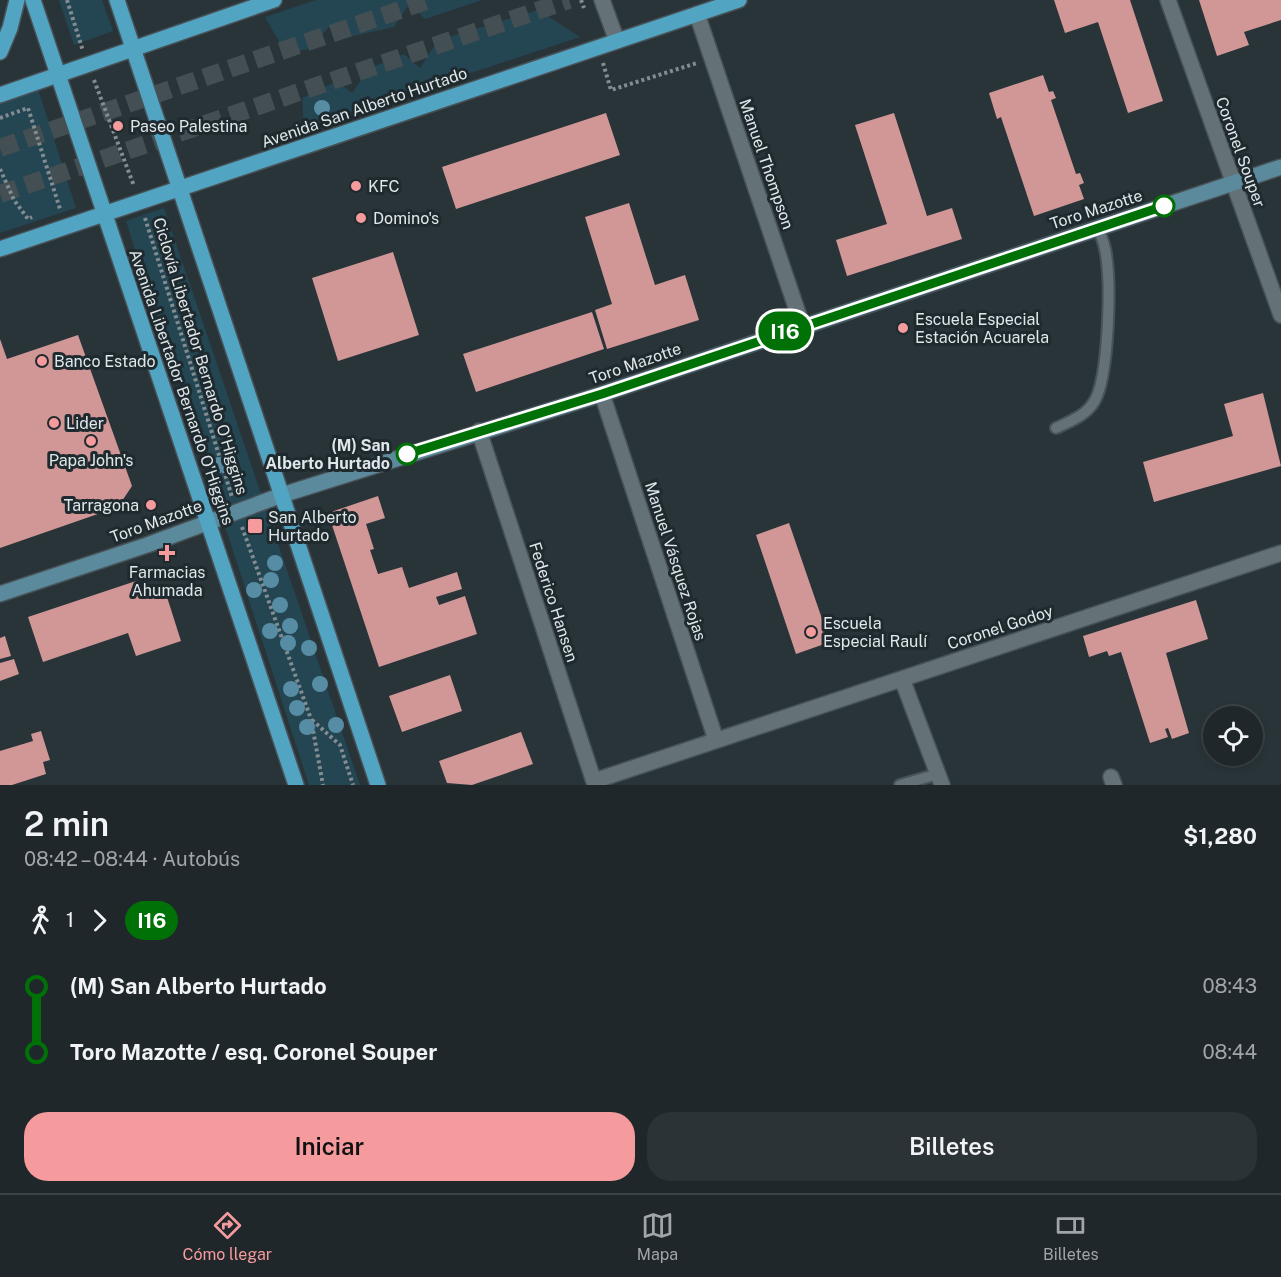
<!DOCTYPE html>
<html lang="es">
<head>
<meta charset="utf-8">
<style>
	:root { --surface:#1f272b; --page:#2c3337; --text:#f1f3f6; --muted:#a1a5a9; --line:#3c4447; --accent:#f59b9d }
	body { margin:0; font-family:"Public Sans",sans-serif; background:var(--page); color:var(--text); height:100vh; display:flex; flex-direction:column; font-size:22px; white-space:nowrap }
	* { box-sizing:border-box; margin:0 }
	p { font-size:20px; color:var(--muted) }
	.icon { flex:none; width:33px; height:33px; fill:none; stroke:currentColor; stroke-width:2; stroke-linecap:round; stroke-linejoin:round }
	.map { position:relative; height:785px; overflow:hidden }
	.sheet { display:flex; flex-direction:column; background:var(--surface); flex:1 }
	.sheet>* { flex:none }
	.badge { padding:0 12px; border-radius:20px; font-size:21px; line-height:39px }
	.buttons { position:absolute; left:1203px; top:706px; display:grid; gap:12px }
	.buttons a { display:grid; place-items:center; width:60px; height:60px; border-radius:50%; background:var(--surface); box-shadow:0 3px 9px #0003,0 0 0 2px var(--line); font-size:30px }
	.map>.badge { position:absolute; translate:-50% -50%; box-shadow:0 0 0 3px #fff }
	.legs { display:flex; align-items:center; gap:9px; height:66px; padding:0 24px; font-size:20px }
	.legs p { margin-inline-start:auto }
	.summary { display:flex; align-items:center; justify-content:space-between; height:102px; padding:0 24px }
	h1 { font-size:33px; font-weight:600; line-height:45px }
	.cta { display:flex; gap:12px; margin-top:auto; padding:12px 24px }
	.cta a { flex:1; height:69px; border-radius:24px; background:var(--accent); color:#111; font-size:24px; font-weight:600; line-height:69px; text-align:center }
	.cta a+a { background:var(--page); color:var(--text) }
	ul { padding:0 24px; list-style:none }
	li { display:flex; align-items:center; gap:21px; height:66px; font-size:22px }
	li i { display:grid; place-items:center; width:9px; height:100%; margin:0 8px; background:currentColor }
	li i::after { content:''; width:15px; height:15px; margin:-8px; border:4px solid; border-radius:50%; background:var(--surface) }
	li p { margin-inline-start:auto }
	li:first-child i { background:linear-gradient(#0000 50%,currentColor 0) }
	li:last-child i { background:linear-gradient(currentColor 50%,#0000 0) }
	.tabs { display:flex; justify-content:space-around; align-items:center; height:84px; border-top:2px solid var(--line); background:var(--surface); font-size:16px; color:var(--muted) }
	.tabs a { display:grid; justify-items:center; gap:3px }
	.tabs .current { color:var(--accent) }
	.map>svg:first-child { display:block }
	.green { fill:#244552 }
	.building { fill:#d19797 }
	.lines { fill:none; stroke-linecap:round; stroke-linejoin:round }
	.highway-tunnel { stroke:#444f54; stroke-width:18; stroke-dasharray:18 9; stroke-linecap:butt }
	.lane-casing { stroke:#475156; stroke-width:14 }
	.street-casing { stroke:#475156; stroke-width:18 }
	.secondary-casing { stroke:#475156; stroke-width:18 }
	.primary-casing { stroke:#475156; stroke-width:18 }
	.path { stroke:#838c91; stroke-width:4; stroke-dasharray:3 3; stroke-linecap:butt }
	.lane { stroke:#647177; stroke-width:10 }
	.street { stroke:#647177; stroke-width:15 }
	.secondary { stroke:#5b8a9d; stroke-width:15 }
	.primary { stroke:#52a4c3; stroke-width:15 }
	.tree { fill:#578da4 }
	.line-1-casing { stroke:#fff; stroke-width:14 }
	.line-1 { stroke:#007106; stroke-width:9 }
	.poi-dot { fill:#f59b9d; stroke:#1f2a2f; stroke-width:2 }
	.stop-1-dot { fill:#fff; stroke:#007106; stroke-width:3 }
	.labels { text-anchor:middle; stroke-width:6; stroke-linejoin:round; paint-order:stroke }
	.street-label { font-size:16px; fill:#e0e7eb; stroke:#1f2a2f }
	.poi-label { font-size:16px; fill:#e0e7eb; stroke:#1f2a2f; text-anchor:start }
	.stop-label { font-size:16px; font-weight:bold; fill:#e0e7eb; stroke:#1f2a2f; text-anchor:end }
</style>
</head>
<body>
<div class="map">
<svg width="1281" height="785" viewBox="0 0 1281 785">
	<rect width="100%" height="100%" fill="#293439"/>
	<path class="green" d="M 59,0 L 102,0 L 113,31 L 74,45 Z
		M 316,0 L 482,0 L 425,19 L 409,4 L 394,27 L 349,37 L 331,25 L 314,43 L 317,47 L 286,54 L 265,17 Z
		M 538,10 L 580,37 L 304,128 L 302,98 L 337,81 L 352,93 L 370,68 L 404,54 L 420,68 L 434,46 L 445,38 Z
		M 38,89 L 76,208 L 0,233 L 0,102 Z
		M 164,208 L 360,785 L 309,785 L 126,221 Z"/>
	<path class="building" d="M 1054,0 L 1130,0 L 1163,101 L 1128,113 L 1098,22 L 1065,33 Z
		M 1199,0 L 1281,0 L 1281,20 L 1244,32 L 1249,45 L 1217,56 Z
		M 1043,75 L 1049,92 L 1053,91 L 1056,98 L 1051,100 L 1076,174 L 1080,173 L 1084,183 L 1079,185 L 1084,199 L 1034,216 L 1001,117 L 997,119 L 989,93 Z
		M 606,113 L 620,155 L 456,209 L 442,167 Z
		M 894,113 L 927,216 L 952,208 L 962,239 L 847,276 L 836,240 L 887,224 L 855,125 Z
		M 629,203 L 655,285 L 685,275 L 699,320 L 607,349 L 595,310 L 612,304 L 585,217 Z
		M 393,252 L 419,335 L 338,361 L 312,278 Z
		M 592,312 L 604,349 L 476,392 L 463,354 Z
		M 78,335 L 132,486 L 118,507 L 0,548 L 0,339 L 7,359 Z
		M 1263,393 L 1281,466 L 1154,502 L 1143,462 L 1233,436 L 1224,404 Z
		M 378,496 L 385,518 L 366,524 L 374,549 L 370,550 L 378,574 L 402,567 L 409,588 L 457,572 L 462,589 L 436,597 L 439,605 L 465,596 L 477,634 L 379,667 L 328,513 Z
		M 789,523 L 830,642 L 796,654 L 756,535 Z
		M 136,581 L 141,596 L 160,590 L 162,599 L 167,597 L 181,641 L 136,656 L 128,633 L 43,662 L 28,617 Z
		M 1196,600 L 1208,639 L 1166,653 L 1189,733 L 1172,739 L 1168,728 L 1165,729 L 1168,737 L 1150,743 L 1121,652 L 1109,656 L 1107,651 L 1089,657 L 1083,636 Z
		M 5,636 L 11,656 L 0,659 L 0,638 Z
		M 14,659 L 19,674 L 0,681 L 0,663 Z
		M 450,675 L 462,711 L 402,732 L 389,696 Z
		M 41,731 L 50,760 L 43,762 L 46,774 L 12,785 L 0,785 L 0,751 L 33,741 L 31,734 Z
		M 521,732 L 533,764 L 472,785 L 447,783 L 439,761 Z"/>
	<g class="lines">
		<path class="highway-tunnel" d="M 0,148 L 429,0
			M 0,194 L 569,0"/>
		<defs>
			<path id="lane" d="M 1056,428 C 1071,421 1085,416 1094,402 C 1109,378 1111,284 1106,254 C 1105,245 1101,236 1098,227
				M 900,785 L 938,774"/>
			<path id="street" d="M 602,0 L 617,41
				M 1168,0 L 1281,315
				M 697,14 L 802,325
				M 602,394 L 716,740
				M 479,431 L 595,785
				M 902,679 L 942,785
				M 1111,777 L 1114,785
				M 594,781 L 1281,553"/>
			<path id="secondary" d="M 0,594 L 147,545 L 282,495 L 602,394 L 1281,167"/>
			<path id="primary" d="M 33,0 L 296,785
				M 117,0 L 378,785
				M 0,52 L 10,28 L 17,0
				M 0,95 L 274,0
				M 0,249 L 739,0"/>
		</defs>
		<use href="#lane" class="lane-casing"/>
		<use href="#street" class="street-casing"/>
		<use href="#secondary" class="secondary-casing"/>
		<use href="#primary" class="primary-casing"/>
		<path class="path" d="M 67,0 L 83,51
			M 581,0 L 584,8
			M 603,63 L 611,90 L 697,63
			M 94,80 L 134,186
			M 0,118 L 28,108 L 60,209
			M 0,169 L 14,200 L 28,219 L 32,217
			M 145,218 L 232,497
			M 242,527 L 311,719 L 323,785
			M 312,720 L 340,745 L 353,785"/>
		<use href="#lane" class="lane"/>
		<use href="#street" class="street"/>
		<use href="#secondary" class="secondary"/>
		<use href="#primary" class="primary"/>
	</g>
	<g class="tree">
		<circle cx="322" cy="108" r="8"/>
		<circle cx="219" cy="465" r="8"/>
		<circle cx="275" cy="563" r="8"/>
		<circle cx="271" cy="580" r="8"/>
		<circle cx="254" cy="590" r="8"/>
		<circle cx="280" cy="605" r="8"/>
		<circle cx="290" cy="626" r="8"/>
		<circle cx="270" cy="631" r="8"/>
		<circle cx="288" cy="643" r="8"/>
		<circle cx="309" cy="648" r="8"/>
		<circle cx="320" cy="684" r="8"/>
		<circle cx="291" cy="689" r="8"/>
		<circle cx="297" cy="708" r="8"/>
		<circle cx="336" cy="725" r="8"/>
		<circle cx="307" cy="727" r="8"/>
	</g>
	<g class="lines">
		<defs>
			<path id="line-1" d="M 407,454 L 602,394 L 1164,206"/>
		</defs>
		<use href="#line-1" class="line-1-casing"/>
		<use href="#line-1" class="line-1"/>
	</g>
	<g class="poi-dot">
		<circle cx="118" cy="126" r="6"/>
		<circle cx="356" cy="186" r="6"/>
		<circle cx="361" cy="218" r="6"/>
		<circle cx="903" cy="328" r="6"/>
		<circle cx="42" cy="361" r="6"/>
		<circle cx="54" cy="423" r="6"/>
		<circle cx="91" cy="441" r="6"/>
		<circle cx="151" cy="505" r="6"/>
		<rect x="247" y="518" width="16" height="16" rx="3"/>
		<path d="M164 544h6v6h6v6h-6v6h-6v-6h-6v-6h6z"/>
		<circle cx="811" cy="632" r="6"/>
	</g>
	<g class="stop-1-dot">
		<circle cx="1164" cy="206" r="10"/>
		<circle cx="407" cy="454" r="10"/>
	</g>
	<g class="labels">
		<g class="street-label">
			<text transform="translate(364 107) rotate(-19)" y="6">Avenida San Alberto Hurtado</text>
			<text transform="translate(1241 152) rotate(70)" y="6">Coronel Souper</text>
			<text transform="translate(767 164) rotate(71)" y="6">Manuel Thompson</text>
			<text transform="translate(1096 209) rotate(-18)" y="6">Toro Mazotte</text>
			<text transform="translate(201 356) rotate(73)" y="6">Ciclovía Libertador Bernardo O'Higgins</text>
			<text transform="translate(635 363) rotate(-19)" y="6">Toro Mazotte</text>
			<text transform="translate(182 387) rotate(71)" y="6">Avenida Libertador Bernardo O'Higgins</text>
			<text transform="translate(156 521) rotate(-20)" y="6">Toro Mazotte</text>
			<text transform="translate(676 561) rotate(72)" y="6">Manuel Vásquez Rojas</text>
			<text transform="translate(554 602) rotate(72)" y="6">Federico Hansen</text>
			<text transform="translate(1000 627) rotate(-18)" y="6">Coronel Godoy</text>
		</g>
		<g class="poi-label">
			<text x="130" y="132">Paseo Palestina</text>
			<text x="368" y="192">KFC</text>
			<text x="373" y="224">Domino's</text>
			<text x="915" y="325">Escuela Especial<tspan x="915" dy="18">Estación Acuarela</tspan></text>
			<text x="54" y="367">Banco Estado</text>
			<text x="66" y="429">Lider</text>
			<text x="91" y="466" text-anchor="middle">Papa John's</text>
			<text x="139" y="511" text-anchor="end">Tarragona</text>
			<text x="268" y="523">San Alberto<tspan x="268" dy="18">Hurtado</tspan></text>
			<text x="167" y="578" text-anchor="middle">Farmacias<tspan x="167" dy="18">Ahumada</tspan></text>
			<text x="823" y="629">Escuela<tspan x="823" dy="18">Especial Raulí</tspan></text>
		</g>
		<g class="stop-label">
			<text x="390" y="451">(M) San<tspan x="390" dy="18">Alberto Hurtado</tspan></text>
		</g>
	</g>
</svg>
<div class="buttons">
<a><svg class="icon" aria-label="locate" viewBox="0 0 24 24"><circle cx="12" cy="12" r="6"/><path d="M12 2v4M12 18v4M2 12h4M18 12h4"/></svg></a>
</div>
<b class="badge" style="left:785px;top:331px;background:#007106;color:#fff">I16</b>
</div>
<section class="sheet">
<div class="summary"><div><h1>2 min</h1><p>08:42 – 08:44 · Autobús</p></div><b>$1,280</b></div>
<div class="legs"><svg class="icon" aria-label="walk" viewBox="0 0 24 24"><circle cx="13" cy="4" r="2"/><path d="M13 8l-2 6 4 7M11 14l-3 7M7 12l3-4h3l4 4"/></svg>1<svg class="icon" aria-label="forward" viewBox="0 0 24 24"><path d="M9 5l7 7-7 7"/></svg><b class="badge" style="background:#007106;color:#fff">I16</b></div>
<ul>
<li><i style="color:#007106"></i><b>(M) San Alberto Hurtado</b><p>08:43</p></li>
<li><i style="color:#007106"></i><b>Toro Mazotte / esq. Coronel Souper</b><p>08:44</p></li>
</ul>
<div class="cta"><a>Iniciar</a><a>Billetes</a></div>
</section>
<nav class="tabs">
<a class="current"><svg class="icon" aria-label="directions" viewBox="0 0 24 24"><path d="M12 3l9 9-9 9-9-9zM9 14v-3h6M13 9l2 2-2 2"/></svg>Cómo llegar</a>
<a><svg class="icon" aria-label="map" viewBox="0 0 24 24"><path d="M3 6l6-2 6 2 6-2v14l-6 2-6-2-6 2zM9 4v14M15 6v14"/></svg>Mapa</a>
<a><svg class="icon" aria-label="tickets" viewBox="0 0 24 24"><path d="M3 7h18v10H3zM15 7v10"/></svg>Billetes</a>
</nav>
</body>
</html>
